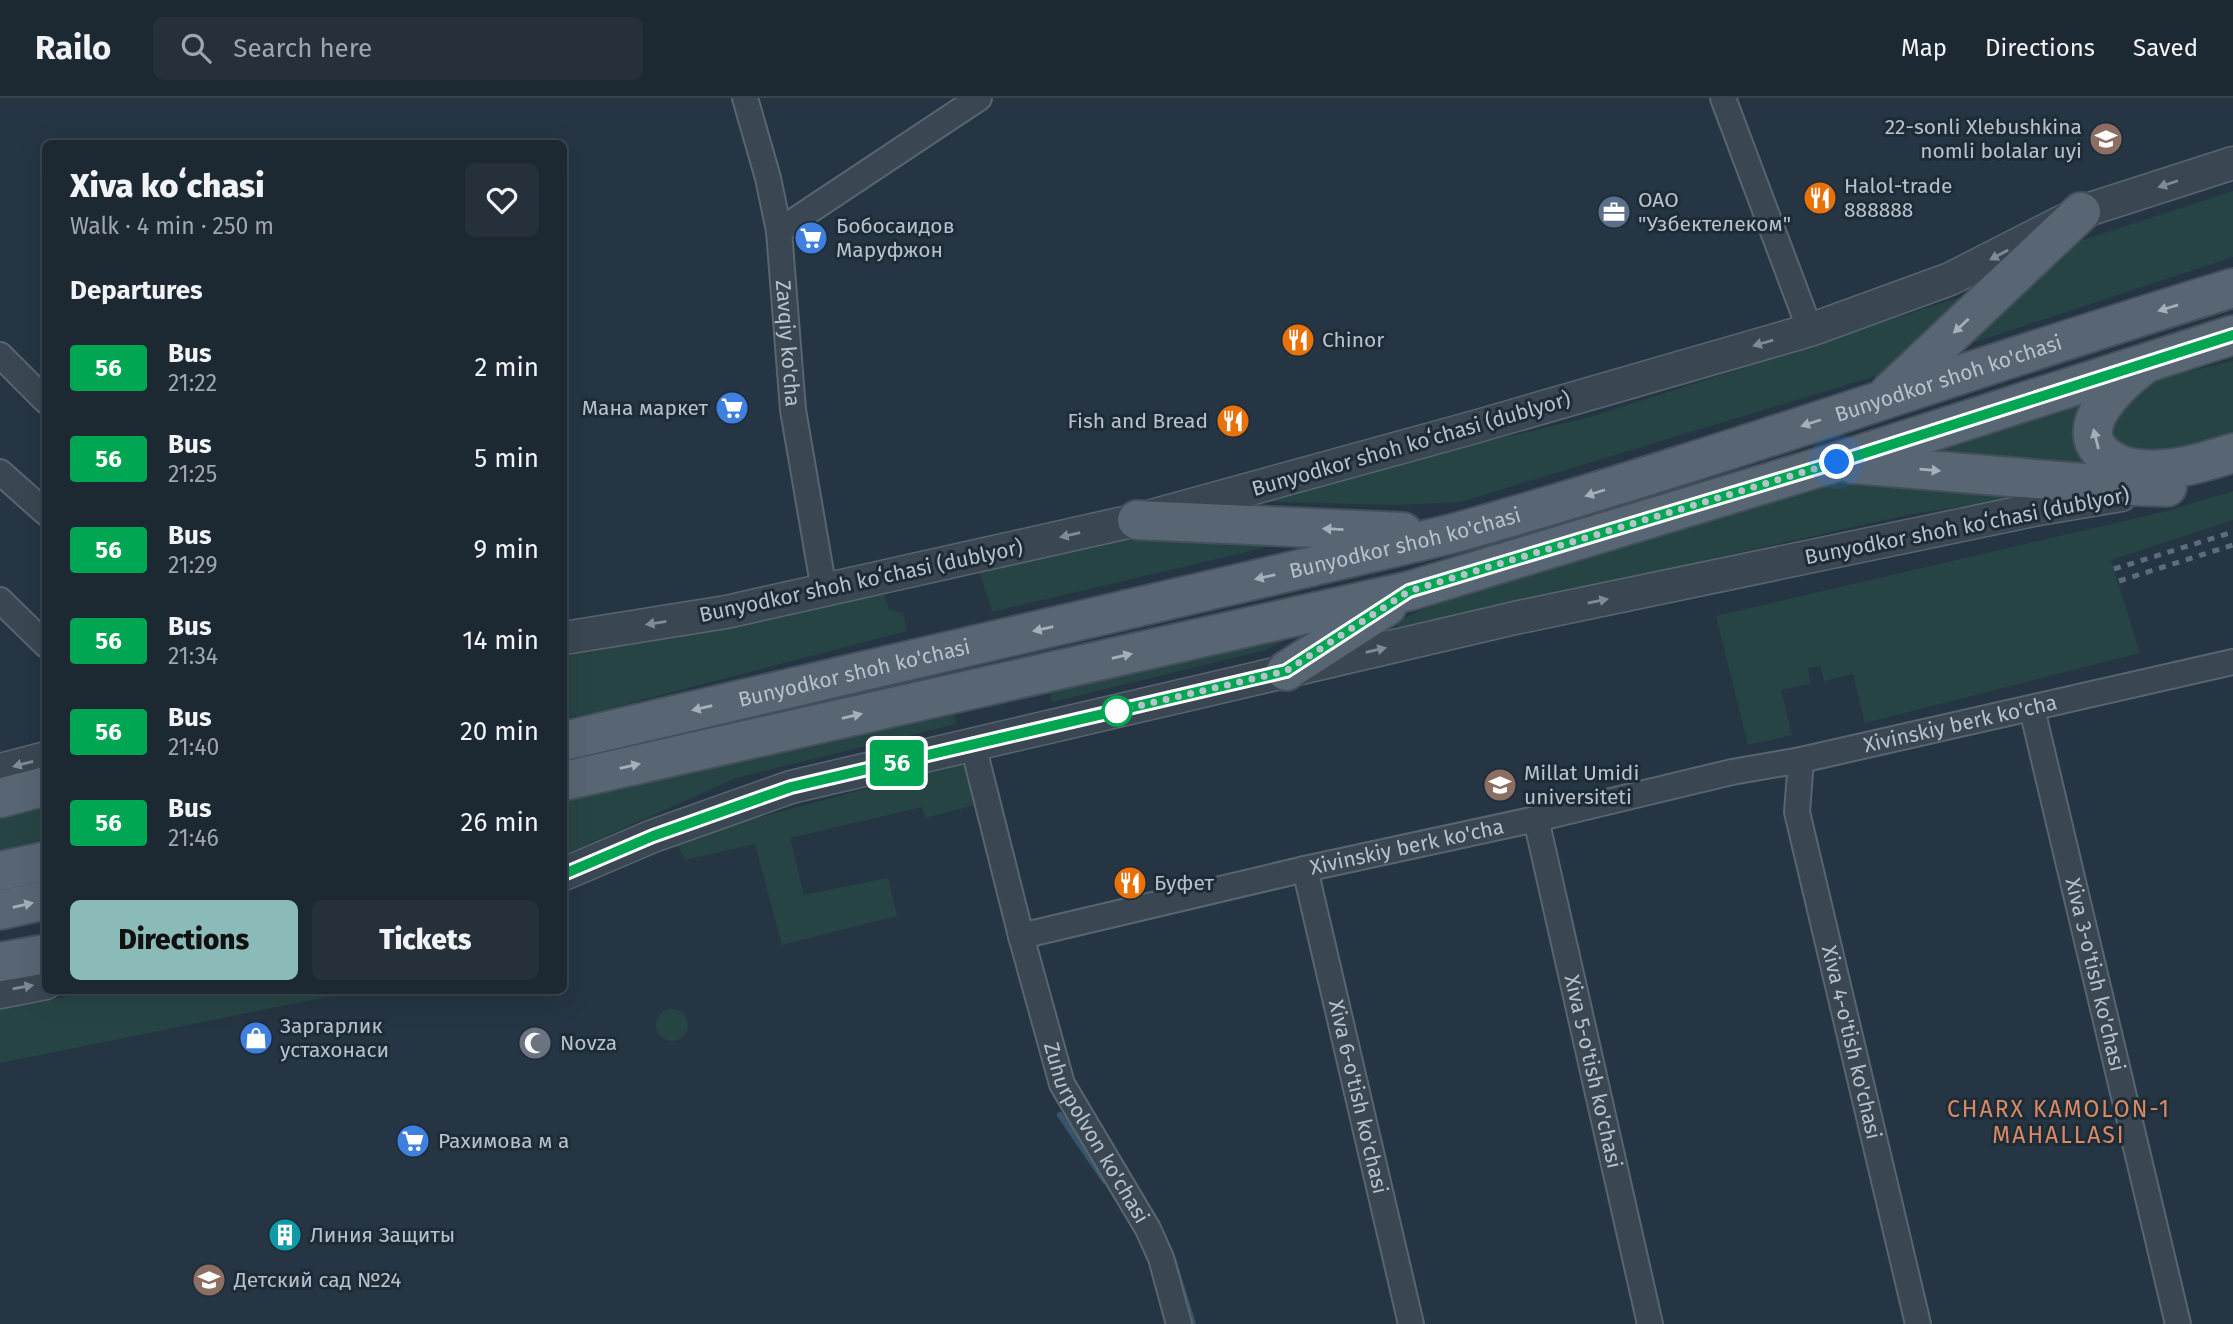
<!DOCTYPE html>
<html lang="en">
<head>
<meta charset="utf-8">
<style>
	:root { --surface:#1c2832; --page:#25303a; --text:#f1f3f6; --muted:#a0a6ac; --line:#3a444d; --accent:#8bbbb9 }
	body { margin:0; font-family:"Fira Sans",sans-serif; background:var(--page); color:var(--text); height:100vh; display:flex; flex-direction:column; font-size:26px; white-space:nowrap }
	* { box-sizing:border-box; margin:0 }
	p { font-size:23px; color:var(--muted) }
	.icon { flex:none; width:38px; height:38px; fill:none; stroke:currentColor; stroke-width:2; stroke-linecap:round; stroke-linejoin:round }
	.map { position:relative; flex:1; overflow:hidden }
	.drawer { position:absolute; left:42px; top:42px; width:525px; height:854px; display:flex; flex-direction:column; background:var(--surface); border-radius:10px; box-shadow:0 7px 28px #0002,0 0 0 2px var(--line) }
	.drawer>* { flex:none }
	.badge { padding:0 14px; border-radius:5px; font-size:24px; line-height:46px }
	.you { position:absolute; width:35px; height:35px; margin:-18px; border:5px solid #fff; border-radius:50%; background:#1a73e8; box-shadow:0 0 0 10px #1a73e833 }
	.map>.badge { position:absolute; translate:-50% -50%; box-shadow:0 0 0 4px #fff }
	h2 { padding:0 28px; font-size:26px; line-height:63px }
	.round { display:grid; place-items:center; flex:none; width:74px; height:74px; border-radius:10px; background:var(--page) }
	.overview { display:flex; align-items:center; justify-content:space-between; height:119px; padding:0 28px }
	h1 { font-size:33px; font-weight:800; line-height:52px }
	.button { display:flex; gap:14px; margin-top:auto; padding:14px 28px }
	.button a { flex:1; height:80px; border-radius:10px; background:var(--accent); color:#111; font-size:28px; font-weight:800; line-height:80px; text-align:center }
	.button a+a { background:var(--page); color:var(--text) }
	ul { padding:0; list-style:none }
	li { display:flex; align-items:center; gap:21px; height:91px; padding:0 28px }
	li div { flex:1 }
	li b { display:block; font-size:26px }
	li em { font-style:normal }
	li .badge { min-width:77px; font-weight:700; text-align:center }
	header { display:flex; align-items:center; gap:42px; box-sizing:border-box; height:98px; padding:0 35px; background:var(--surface); border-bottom:2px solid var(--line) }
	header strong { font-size:33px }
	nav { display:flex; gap:38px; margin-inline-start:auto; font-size:24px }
	.search { width:490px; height:63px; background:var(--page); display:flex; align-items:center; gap:18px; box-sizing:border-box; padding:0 24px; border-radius:10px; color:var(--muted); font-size:26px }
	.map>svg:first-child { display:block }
	.green { fill:#274444 }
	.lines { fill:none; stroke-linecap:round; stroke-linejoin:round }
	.stream { stroke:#38546b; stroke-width:6 }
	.minor-casing { stroke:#586570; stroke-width:28 }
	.tertiary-casing { stroke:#586570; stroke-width:35 }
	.primary-casing { stroke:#43505c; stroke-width:42 }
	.minor { stroke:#3a4753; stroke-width:24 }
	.tertiary { stroke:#3a4753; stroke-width:32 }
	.primary { stroke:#586673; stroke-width:38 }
	.rail { stroke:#5b6c7a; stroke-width:5; stroke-dasharray:7 7; stroke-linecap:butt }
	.oneway { fill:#7f8b96 }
	.oneway2 { fill:#a4b0ba }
	.line-casing { stroke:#fff; stroke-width:16 }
	.line { stroke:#00a651; stroke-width:10 }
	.walk { stroke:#b7c2cc; stroke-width:7; stroke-dasharray:0 12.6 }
	.stop-dot { fill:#fff; stroke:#00a651; stroke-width:3.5 }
	.labels { text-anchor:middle; stroke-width:6; stroke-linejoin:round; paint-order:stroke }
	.poi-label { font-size:21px; fill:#b7c2cc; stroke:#1e2c38; text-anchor:start }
	.street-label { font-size:21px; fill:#b7c2cc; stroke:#1e2c38 }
	.neighbourhood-label { font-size:23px; letter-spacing:2px; fill:#db8963; stroke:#1e2c38 }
</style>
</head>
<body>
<header>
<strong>Railo</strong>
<div class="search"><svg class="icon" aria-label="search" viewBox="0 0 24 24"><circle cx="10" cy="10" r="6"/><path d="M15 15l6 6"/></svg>Search here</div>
<nav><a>Map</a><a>Directions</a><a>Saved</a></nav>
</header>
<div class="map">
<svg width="2233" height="1226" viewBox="0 0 2233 1226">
	<rect width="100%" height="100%" fill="#253543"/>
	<path class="green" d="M 2233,93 L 2233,159 L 1957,250 L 2068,147 Z
		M 1976,194 L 1925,244 L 1876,278 L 1460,404 L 1397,407 L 1235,403 L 1591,319 Z
		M 2233,263 L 2233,343 L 2176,361 L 2116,351 L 2109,327 L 2143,284 Z
		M 2086,305 L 2098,371 L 1940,359 L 1944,348 Z
		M 1856,377 L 2065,393 L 1907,417 L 1398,531 L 1397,524 L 1458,493 Z
		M 2233,393 L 2233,422 L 2111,462 L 2140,555 L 1865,625 L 1853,576 L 1824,583 L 1820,568 L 1808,570 L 1810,586 L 1781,592 L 1792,637 L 1748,647 L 1716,518 L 2167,413 Z
		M 1100,438 L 1310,439 L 992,514 L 977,467 Z
		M 881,486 L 889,512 L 903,515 L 907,533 L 596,614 L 564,620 L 564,555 L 628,546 Z
		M 1308,530 L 1266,552 L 1052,604 L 1049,588 Z
		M 953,611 L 956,626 L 736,680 L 564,757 L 564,700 Z
		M 968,663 L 979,706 L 925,720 L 922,709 L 790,740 L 804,797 L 888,780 L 897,818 L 782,847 L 755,746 L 685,762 L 677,746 L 728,728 Z
		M 45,708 L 45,741 L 0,752 L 0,719 Z
		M 346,892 L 346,895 L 0,965 L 0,911 L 99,893 Z
		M656 927a16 16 0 1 1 32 0a16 16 0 1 1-32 0Z"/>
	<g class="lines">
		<path class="stream" d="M 1060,1017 L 1105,1083 L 1112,1082
			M 1173,1161 L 1193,1226"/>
		<defs>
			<g id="minor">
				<path id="s1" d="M 745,0 L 768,80 L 779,133 L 793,312 L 824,492"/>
				<path d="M 1723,0 L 1810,232"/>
				<path d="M 779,133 L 979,0"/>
				<path d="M 0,257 L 46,303"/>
				<path d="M 0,374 L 46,415"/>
				<path d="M 0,502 L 46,547"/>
				<path id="s2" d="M 2032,611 L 2178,1226"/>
				<path id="s3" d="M 973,647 L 1021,838 L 1305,771 L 1536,721 L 1732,674 L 1801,662 L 2233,564"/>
				<path id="s4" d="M 1801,662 L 1797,714 L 1918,1226"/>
				<path id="s5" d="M 1536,721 L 1650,1226"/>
				<path id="s6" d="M 1305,771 L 1411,1226"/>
				<path id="s7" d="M 1021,838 L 1062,986 L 1148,1131 L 1161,1160 L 1179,1226"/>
			</g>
			<path id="tertiary" d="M 564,540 L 726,514 L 1137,422 L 1471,330 L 1810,232 L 1950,181 L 2081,114 L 2233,65
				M 0,672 L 46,660
				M 564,776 L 653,738 L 791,689 L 1515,520 L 2033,412 L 2121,397
				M 0,894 L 46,885"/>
			<g id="primary">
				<path d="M 2141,269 C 2119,286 2072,328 2103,356 C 2111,363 2121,368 2132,370 C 2166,376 2201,365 2233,355"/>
				<path d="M 1889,295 L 2081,114"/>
				<path d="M 1853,366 L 2108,387 L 2167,389"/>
				<path d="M 1137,422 L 1403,434"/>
				<path d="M 1286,573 L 1387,508"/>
				<path id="s8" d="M 564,643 L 1451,436 C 1714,363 1971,269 2233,190"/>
				<path d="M 564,683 L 1409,493 L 1837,364 L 2233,237"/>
				<path d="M 0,700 L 46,688"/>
				<path d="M 0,773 L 46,763"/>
				<path d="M 0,812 L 46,802"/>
				<path d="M 0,864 L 46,856"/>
			</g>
		</defs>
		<use href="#minor" class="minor-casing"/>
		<use href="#tertiary" class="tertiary-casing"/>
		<use href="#primary" class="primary-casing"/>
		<use href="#minor" class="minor"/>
		<use href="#tertiary" class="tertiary"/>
		<use href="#primary" class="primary"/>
		<path class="rail" d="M 2114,471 L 2233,434
			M 2119,483 L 2233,447"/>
	</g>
	<defs><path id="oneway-solid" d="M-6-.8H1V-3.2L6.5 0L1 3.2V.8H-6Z" transform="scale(1.75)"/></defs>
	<g class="oneway">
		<use href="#oneway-solid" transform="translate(2168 86) rotate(162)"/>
		<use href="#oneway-solid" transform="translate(1999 157) rotate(152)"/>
		<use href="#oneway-solid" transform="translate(1763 245) rotate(164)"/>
		<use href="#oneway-solid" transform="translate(1070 437) rotate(167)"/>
		<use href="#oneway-solid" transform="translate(1598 503) rotate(-12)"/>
		<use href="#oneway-solid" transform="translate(656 525) rotate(171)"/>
		<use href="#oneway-solid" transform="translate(1376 552) rotate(-13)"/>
		<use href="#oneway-solid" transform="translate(23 666) rotate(165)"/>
		<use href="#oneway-solid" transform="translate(23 889) rotate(-10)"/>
	</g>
	<g class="oneway2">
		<use href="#oneway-solid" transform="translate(2168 210) rotate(163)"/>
		<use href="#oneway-solid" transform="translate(1961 228) rotate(137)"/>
		<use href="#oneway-solid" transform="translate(1811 325) rotate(162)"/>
		<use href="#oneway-solid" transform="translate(2096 341) rotate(-104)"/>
		<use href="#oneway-solid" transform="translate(1930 372) rotate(5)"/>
		<use href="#oneway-solid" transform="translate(1595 395) rotate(162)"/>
		<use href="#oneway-solid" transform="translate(1333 431) rotate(-177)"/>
		<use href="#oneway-solid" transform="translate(1265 479) rotate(167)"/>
		<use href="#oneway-solid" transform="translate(1043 531) rotate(167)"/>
		<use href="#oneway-solid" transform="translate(1122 558) rotate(-13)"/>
		<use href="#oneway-solid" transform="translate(702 610) rotate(167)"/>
		<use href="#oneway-solid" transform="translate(852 618) rotate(-13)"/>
		<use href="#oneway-solid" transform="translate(630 668) rotate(-13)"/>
		<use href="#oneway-solid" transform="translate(23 807) rotate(-13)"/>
	</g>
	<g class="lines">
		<defs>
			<path id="line" d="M 564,776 L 653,738 L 791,689 L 1286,573 L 1409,493 L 1837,364 L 2233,237"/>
		</defs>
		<use href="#line" class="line-casing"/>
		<use href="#line" class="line"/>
		<path class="walk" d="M 1117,613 L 1286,573 L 1409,493 L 1837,364"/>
	</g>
	<defs>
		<symbol id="school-disc" viewBox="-11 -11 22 22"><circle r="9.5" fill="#8d6e63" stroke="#1e2c38"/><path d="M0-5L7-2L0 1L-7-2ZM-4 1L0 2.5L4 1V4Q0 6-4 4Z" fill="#fff"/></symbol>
		<symbol id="restaurant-disc" viewBox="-11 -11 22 22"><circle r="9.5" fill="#e8710a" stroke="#1e2c38"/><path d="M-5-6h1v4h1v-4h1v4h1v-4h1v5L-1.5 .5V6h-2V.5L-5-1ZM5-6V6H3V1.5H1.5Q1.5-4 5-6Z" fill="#fff"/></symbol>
		<symbol id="office-disc" viewBox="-11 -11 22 22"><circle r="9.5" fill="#5c6f8a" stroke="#1e2c38"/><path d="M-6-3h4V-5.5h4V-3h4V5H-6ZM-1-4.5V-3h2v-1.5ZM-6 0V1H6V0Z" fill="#fff"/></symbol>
		<symbol id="supermarket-disc" viewBox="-11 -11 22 22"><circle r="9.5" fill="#3f7fe0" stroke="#1e2c38"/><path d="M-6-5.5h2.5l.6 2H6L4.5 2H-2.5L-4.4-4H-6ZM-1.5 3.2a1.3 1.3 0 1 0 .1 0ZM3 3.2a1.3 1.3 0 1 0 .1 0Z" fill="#fff"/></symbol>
		<symbol id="university-disc" viewBox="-11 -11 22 22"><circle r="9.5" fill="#8d6e63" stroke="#1e2c38"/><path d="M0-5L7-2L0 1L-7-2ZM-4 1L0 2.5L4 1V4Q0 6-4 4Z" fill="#fff"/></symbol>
		<symbol id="shop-disc" viewBox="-11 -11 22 22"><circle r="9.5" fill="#3f7fe0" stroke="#1e2c38"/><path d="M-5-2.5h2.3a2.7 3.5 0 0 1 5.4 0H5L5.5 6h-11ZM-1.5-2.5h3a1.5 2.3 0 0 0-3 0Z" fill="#fff"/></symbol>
		<symbol id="mosque-disc" viewBox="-11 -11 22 22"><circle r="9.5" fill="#6b7280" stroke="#1e2c38"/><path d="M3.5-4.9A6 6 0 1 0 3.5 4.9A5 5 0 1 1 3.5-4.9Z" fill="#fff"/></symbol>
		<symbol id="building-disc" viewBox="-11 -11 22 22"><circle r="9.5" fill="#0f9aa8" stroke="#1e2c38"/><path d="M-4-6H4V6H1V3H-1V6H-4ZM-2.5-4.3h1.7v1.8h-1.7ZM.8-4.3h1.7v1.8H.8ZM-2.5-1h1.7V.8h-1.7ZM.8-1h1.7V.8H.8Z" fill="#fff"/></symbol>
	</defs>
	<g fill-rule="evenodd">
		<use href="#school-disc" x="2087" y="22" width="38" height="38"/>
		<use href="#restaurant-disc" x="1801" y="81" width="38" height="38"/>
		<use href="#office-disc" x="1595" y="95" width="38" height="38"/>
		<use href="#supermarket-disc" x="792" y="121" width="38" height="38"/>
		<use href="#restaurant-disc" x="1279" y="223" width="38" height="38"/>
		<use href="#supermarket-disc" x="713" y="291" width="38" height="38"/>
		<use href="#restaurant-disc" x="1214" y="304" width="38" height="38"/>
		<use href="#university-disc" x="1481" y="668" width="38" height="38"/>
		<use href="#restaurant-disc" x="1111" y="766" width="38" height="38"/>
		<use href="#shop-disc" x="237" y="921" width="38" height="38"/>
		<use href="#mosque-disc" x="516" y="926" width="38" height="38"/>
		<use href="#supermarket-disc" x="394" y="1024" width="38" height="38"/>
		<use href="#building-disc" x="266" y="1118" width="38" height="38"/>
		<use href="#school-disc" x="190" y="1163" width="38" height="38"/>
	</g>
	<circle class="stop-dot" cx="1117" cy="613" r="14"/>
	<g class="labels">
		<g class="poi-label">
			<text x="2082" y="36" text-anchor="end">22-sonli Xlebushkina<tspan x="2082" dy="24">nomli bolalar uyi</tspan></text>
			<text x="1844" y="95">Halol-trade<tspan x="1844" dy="24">888888</tspan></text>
			<text x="1638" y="109">ОАО<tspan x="1638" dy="24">"Узбектелеком"</tspan></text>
			<text x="836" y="135">Бобосаидов<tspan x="836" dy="24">Маруфжон</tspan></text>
			<text x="1322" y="249">Chinor</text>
			<text x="708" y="317" text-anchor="end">Мана маркет</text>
			<text x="1208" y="330" text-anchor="end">Fish and Bread</text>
			<text x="1524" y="682">Millat Umidi<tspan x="1524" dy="24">universiteti</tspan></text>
			<text x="1154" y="792">Буфет</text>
			<text x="280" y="935">Заргарлик<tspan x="280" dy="24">устахонаси</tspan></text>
			<text x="560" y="952">Novza</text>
			<text x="438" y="1050">Рахимова м а</text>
			<text x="310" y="1144">Линия Защиты</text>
			<text x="234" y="1189">Детский сад №24</text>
		</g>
		<g class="street-label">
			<text dy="7" stroke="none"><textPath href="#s1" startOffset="250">Zavqiy ko'cha</textPath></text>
			<text dy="7" stroke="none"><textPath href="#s8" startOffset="1432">Bunyodkor shoh ko'chasi</textPath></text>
			<text transform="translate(1411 346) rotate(-16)" y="7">Bunyodkor shoh koʻchasi (dublyor)</text>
			<text transform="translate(1967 428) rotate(-11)" y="7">Bunyodkor shoh koʻchasi (dublyor)</text>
			<text dy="7" stroke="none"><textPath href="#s8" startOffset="864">Bunyodkor shoh ko'chasi</textPath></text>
			<text transform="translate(861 483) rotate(-12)" y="7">Bunyodkor shoh koʻchasi (dublyor)</text>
			<text dy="7" stroke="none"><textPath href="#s8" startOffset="298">Bunyodkor shoh ko'chasi</textPath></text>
			<text dy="7" stroke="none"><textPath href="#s3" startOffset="1160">Xivinskiy berk ko'cha</textPath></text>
			<text dy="7" stroke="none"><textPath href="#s3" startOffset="593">Xivinskiy berk ko'cha</textPath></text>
			<text dy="7" stroke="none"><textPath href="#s2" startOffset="273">Xiva 3-o'tish ko'chasi</textPath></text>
			<text dy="7" stroke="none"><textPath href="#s4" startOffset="289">Xiva 4-o'tish ko'chasi</textPath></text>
			<text dy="7" stroke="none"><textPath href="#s5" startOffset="259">Xiva 5-o'tish ko'chasi</textPath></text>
			<text dy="7" stroke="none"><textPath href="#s6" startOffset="234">Xiva 6-o'tish ko'chasi</textPath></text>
			<text dy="7" stroke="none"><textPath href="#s7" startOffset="212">Zuhurpolvon ko'chasi</textPath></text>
		</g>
		<g class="neighbourhood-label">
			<text x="2059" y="1019">CHARX KAMOLON-1<tspan x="2059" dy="26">MAHALLASI</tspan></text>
		</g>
	</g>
</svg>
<div class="you" style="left:1837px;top:364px"></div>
<b class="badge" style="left:897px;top:665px;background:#00a651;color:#fff">56</b>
<section class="drawer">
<div class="overview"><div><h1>Xiva koʻchasi</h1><p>Walk · 4 min · 250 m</p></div><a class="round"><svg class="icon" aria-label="heart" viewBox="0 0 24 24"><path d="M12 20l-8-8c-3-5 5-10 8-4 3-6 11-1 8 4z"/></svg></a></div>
<h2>Departures</h2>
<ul>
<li><span class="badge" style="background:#00a651;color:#fff">56</span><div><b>Bus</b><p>21:22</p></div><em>2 min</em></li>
<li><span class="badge" style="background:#00a651;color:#fff">56</span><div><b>Bus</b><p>21:25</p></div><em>5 min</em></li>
<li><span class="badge" style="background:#00a651;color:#fff">56</span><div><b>Bus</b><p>21:29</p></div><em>9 min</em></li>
<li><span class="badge" style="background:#00a651;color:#fff">56</span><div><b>Bus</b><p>21:34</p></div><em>14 min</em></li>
<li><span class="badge" style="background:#00a651;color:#fff">56</span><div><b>Bus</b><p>21:40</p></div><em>20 min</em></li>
<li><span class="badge" style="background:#00a651;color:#fff">56</span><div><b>Bus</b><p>21:46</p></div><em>26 min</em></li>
</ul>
<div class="button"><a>Directions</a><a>Tickets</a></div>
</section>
</div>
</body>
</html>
